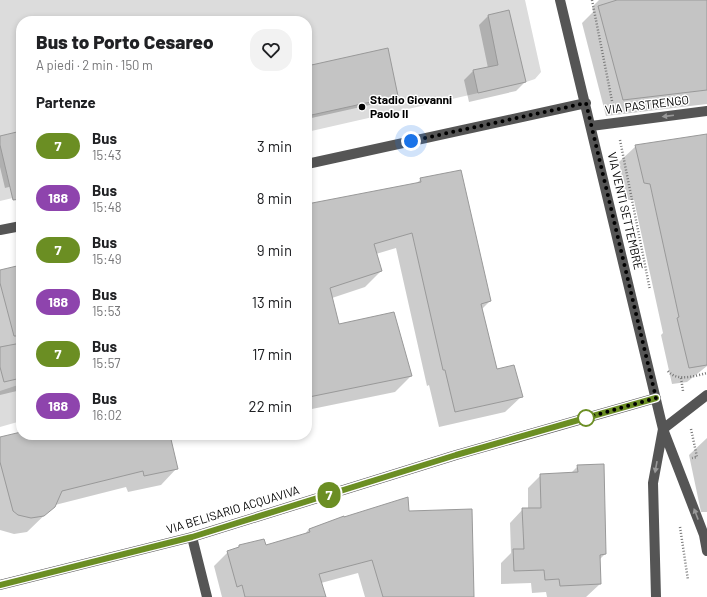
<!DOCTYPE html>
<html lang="it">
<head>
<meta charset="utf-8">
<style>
	:root { --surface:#fff; --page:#f2f2f2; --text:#202124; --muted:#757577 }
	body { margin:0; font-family:Barlow,sans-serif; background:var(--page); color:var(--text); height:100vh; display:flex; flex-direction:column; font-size:15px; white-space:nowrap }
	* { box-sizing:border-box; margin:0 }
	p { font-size:13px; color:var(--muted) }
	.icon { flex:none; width:22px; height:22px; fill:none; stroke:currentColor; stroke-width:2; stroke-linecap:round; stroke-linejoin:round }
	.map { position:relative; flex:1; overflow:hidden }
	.sheet { position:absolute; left:16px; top:16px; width:296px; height:424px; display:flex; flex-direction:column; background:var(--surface); border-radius:16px; box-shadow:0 2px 6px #0003 }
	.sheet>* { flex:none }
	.badge { padding:0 8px; border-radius:13px; font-size:14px; line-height:26px }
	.you { position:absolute; width:20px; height:20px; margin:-10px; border:3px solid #fff; border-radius:50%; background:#1a73e8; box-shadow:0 0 0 6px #1a73e833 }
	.map>.badge { position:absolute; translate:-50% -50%; box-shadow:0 0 0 2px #fff }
	h2 { padding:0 20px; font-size:15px; line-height:36px }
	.round { display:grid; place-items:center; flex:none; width:42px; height:42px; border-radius:16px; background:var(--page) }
	.summary { display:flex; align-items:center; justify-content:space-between; height:68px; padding:0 20px }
	h1 { font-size:19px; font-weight:800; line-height:30px }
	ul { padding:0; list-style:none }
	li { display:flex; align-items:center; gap:12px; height:52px; padding:0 20px }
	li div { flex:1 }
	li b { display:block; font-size:15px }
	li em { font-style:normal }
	li .badge { min-width:44px; font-weight:700; text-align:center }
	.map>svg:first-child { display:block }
	.green { fill:#dcdcdc }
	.shadow { fill:#0003 }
	.building { fill:#c4c4c4; stroke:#999 }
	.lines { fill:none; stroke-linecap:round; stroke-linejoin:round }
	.path { stroke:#777; stroke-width:2.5; stroke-dasharray:1 2; stroke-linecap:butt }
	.minor { stroke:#555; stroke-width:10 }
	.oneway { fill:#999 }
	.line-casing { stroke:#fff; stroke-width:9 }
	.line { stroke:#6b8e23; stroke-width:6 }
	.walk { stroke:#000; stroke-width:4; stroke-dasharray:0 7.2 }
	.poi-dot { fill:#000; stroke:#fff; stroke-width:1.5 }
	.stop-dot { fill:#fff; stroke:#6b8e23; stroke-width:2 }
	.labels { text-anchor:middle; stroke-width:3; stroke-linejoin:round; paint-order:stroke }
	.poi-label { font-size:12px; font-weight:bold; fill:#000; stroke:#fff; text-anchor:start }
	.street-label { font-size:12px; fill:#000; stroke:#fff }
</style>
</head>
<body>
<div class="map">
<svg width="707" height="597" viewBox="0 0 707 597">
	<rect width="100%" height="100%" fill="#fff"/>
	<path class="green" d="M 0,0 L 525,0 L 541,72 L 535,79 L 526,82 L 307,132 L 307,21 L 21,21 L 21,196 L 0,201 Z
		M 21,384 L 21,421 L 0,427 L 0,391 Z"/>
	<path class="shadow" d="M 599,0 L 707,0 L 707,104 L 606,116 L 582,23 L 593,12 L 592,7 Z
		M 509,12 L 525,82 L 516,91 L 469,102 L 464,80 L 473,71 L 488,68 L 479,25 L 488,16 Z
		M 307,67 L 397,95 L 392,100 L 307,119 Z
		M 21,132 L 21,184 L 5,188 L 0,167 L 0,137 Z
		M 707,135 L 707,366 L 687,382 L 672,384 L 661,335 L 663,333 L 634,200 L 627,200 L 619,162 L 636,146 Z
		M 421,179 L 490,301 L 482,309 L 496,370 L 522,396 L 505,412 L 439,427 L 429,385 L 427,386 L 396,248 L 376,254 L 381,271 L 365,287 L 332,298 L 338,325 L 411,376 L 395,392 L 307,410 L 307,205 L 416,184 Z
		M 21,266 L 21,390 L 0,395 L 0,271 Z
		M 21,433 L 21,435 L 169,435 L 177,468 L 161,485 L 128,492 L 126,487 L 55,505 L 27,532 L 14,534 L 0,530 L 0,438 Z
		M 707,438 L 707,512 L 701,512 L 689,455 Z
		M 578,466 L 605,554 L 599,560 L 600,584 L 586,597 L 547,597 L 546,592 L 532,593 L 531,583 L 501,584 L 501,563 L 511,553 L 510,523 L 523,509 L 528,509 L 528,488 L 541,475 L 570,474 Z
		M 408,512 L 473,597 L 365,597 L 358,573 L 321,583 L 325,597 L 222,597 L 214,566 L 228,552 L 237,549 L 240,546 L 266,546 L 304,535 L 309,529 L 343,517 Z"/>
	<path class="building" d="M 617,0 L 707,0 L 707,90 L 623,100 L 598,6 Z
		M 509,10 L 526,82 L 478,93 L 473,70 L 498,65 L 488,15 Z
		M 388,48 L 398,96 L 307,116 L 307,66 Z
		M 21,131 L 21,199 L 13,200 L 0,145 L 0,136 Z
		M 707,134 L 707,365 L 689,368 L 677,318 L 679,317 L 650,184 L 644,183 L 635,145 Z
		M 461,170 L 491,301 L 481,304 L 497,369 L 514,365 L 523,397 L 455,412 L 445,370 L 443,370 L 412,233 L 374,244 L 382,271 L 330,288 L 339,324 L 394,312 L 412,376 L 309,397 L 307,387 L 307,204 L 421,182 L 420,178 Z
		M 21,265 L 21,336 L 14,336 L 0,283 L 0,270 Z
		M 21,343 L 21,378 L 4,382 L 0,367 L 0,347 Z
		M 21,432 L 21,435 L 170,435 L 178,469 L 144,476 L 143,471 L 62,491 L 55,507 L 44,516 L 31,518 L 18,515 L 13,511 L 0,462 L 0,437 Z
		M 604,464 L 606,554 L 600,555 L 601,584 L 560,586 L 559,579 L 545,580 L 544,570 L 514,571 L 513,549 L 524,549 L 522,508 L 541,508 L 540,474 L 578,472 L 577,465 Z
		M 408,497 L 409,511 L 472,509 L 474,597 L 383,597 L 372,560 L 319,574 L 326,597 L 245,597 L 242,585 L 237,587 L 227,551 L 239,547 L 239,545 L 264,539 L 266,545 L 310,532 L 309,529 L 344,516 L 344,517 Z"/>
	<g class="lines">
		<path class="path" d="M 592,0 L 613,106
			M 620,140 L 650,290
			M 668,371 C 677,382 695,376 707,373
			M 681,378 L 683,391
			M 691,429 L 697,457 L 692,458
			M 680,527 L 688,580"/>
		<path class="minor" d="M 560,0 L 663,429 L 704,535 L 707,551
			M 591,126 L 707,111
			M 307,164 L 586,103
			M 0,230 L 21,226
			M 663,429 L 707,395
			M 192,537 L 207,597
			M 0,585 L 192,537 L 456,455 L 656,398
			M 656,597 L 653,483 L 663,429"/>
	</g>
	<defs><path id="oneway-solid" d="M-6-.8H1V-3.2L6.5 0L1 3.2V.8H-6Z"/></defs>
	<g class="oneway">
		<use href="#oneway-solid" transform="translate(668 116) rotate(173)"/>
		<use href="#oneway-solid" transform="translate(656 467) rotate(100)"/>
		<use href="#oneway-solid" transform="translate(696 514) rotate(-111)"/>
	</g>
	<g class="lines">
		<defs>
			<path id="line" d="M 0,585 L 192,537 L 456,455 L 656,398"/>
		</defs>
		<use href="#line" class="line-casing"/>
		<use href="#line" class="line"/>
		<path class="walk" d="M 411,141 L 586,103 L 656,398 L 585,418 L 586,418"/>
	</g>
	<circle class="poi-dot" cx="362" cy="107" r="4"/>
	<circle class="stop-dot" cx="586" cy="418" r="8"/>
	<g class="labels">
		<g class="poi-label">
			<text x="370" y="104">Stadio Giovanni<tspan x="370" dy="14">Paolo II</tspan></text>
		</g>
		<g class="street-label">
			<text transform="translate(647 105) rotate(-7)" y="4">VIA PASTRENGO</text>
			<text transform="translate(625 211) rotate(77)" y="4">VIA VENTI SETTEMBRE</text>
			<text transform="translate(233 510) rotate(-17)" y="4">VIA BELISARIO ACQUAVIVA</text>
		</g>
	</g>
</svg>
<div class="you" style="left:411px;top:141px"></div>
<b class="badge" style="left:329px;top:495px;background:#6b8e23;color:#fff">7</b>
<section class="sheet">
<div class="summary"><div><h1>Bus to Porto Cesareo</h1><p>A piedi · 2 min · 150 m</p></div><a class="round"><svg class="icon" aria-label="heart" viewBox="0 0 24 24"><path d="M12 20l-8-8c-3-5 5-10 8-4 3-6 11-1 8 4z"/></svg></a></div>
<h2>Partenze</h2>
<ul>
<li><span class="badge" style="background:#6b8e23;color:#fff">7</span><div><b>Bus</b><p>15:43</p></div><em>3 min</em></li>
<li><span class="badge" style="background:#8e44ad;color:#fff">188</span><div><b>Bus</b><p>15:48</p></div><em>8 min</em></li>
<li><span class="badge" style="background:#6b8e23;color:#fff">7</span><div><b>Bus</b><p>15:49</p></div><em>9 min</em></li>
<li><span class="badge" style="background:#8e44ad;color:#fff">188</span><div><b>Bus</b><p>15:53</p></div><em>13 min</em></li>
<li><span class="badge" style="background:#6b8e23;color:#fff">7</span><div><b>Bus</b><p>15:57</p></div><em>17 min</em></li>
<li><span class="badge" style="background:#8e44ad;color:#fff">188</span><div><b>Bus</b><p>16:02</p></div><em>22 min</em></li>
</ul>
</section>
</div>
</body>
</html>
